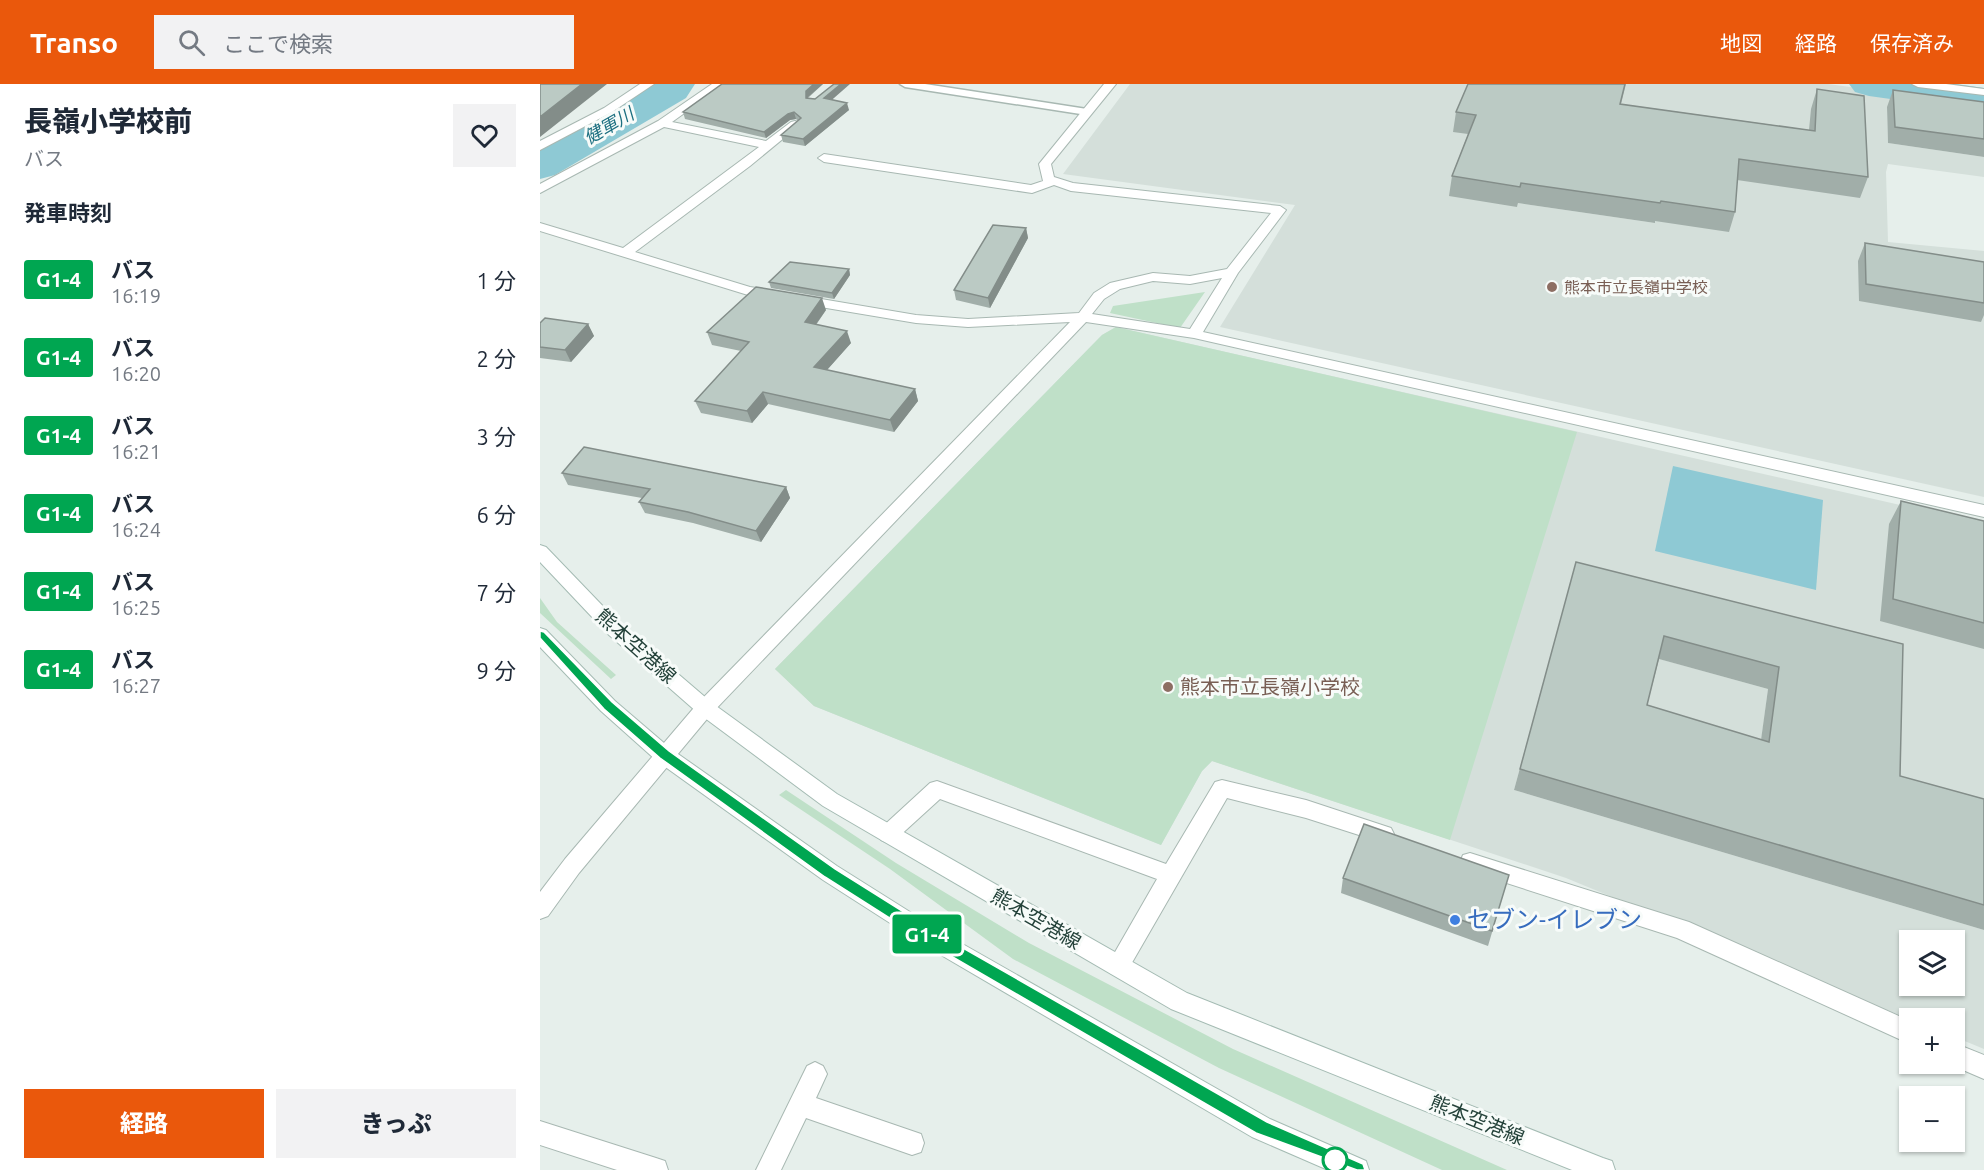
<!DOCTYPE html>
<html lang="ja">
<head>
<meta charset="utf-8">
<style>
	:root { --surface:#fff; --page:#f2f2f3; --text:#1f2937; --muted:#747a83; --accent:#ea580c }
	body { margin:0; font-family:Ubuntu,"Noto Sans JP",sans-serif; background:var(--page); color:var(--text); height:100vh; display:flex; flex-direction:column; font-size:22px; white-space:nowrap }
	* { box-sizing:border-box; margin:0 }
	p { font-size:20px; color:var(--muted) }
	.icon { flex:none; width:33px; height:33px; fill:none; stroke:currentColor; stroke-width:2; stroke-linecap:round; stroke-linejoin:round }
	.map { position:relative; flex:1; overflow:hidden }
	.sheet { display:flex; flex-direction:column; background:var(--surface); width:540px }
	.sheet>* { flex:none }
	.badge { padding:0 12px; border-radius:4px; font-size:21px; line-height:39px }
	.controls { position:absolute; left:1359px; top:846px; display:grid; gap:12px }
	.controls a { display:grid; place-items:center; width:66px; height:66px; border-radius:0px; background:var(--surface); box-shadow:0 2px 4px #0004; font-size:30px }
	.map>.badge { position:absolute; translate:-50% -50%; box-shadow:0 0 0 3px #fff }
	h2 { padding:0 24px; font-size:22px; line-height:54px }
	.round { display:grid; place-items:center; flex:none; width:63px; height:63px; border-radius:0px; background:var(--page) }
	.head { display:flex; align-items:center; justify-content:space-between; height:102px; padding:0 24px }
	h1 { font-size:28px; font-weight:800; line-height:45px }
	.primary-button { display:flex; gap:12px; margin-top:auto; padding:12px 24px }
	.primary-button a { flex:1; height:69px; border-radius:0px; background:var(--accent); color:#fff; font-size:24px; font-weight:800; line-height:69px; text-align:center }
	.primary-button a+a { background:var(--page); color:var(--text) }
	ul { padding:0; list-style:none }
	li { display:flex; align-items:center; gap:18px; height:78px; padding:0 24px }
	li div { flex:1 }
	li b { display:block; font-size:22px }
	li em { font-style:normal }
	li .badge { min-width:66px; font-weight:700; text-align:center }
	header { display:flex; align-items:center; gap:36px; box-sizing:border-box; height:84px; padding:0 30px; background:var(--accent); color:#fff }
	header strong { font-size:28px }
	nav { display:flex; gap:33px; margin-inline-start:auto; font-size:21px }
	.search { width:420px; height:54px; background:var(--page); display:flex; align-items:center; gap:15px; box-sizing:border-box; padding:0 21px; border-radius:0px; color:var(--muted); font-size:22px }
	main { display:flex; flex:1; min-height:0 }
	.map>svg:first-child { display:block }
	.built { fill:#d4dfda; fill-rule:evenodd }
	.green { fill:#bfe0c8 }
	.water { fill:#8ec9d4 }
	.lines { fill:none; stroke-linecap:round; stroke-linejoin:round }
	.river { fill:#8ec9d4; fill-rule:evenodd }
	.service-casing { stroke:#a8b8b2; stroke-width:3 }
	.minor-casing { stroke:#a8b8b2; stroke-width:2 }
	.secondary-casing { stroke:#a4bbb3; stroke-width:2 }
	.service { fill:#fff; fill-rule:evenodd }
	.minor { fill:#fff; fill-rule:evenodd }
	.secondary { fill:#fff; fill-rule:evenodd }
	.wall { fill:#a1aea9; fill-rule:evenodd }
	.shaded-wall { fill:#838d89 }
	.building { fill:#bbcac4; stroke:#838d89; stroke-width:1.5; fill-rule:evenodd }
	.line { fill:#00a651; stroke:#fff; stroke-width:1.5 }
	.education-dot { fill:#8d6e63; stroke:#f7fbf9; stroke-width:2 }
	.shop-dot { fill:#3f7fe0; stroke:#f7fbf9; stroke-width:2 }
	.stop-dot { fill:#fff; stroke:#00a651; stroke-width:3 }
	.labels { text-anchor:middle; stroke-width:6; stroke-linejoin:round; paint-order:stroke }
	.far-education-label { font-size:16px; fill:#785e54; stroke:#f7fbf9; text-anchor:start }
	.far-water-label { font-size:18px; font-style:italic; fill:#1c6f80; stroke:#f7fbf9 }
	.street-label { font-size:20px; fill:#24423a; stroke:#f7fbf9 }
	.education-label { font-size:20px; fill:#785e54; stroke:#f7fbf9; text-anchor:start }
	.near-shop-label { font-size:24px; fill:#366cbe; stroke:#f7fbf9; text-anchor:start }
</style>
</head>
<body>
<header>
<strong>Transo</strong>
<div class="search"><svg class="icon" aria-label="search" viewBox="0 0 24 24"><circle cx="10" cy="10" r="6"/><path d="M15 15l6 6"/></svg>ここで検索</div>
<nav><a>地図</a><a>経路</a><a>保存済み</a></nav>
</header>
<main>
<section class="sheet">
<div class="head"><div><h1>長嶺小学校前</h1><p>バス</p></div><a class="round"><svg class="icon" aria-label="heart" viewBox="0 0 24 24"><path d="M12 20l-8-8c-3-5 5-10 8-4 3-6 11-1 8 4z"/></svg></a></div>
<h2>発車時刻</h2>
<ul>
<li><span class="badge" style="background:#00a651;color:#fff">G1-4</span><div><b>バス</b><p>16:19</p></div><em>1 分</em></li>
<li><span class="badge" style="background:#00a651;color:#fff">G1-4</span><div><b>バス</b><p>16:20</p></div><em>2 分</em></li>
<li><span class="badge" style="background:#00a651;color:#fff">G1-4</span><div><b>バス</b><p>16:21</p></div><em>3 分</em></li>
<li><span class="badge" style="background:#00a651;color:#fff">G1-4</span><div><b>バス</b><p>16:24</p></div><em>6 分</em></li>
<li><span class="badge" style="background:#00a651;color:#fff">G1-4</span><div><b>バス</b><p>16:25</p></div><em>7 分</em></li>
<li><span class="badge" style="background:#00a651;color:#fff">G1-4</span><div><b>バス</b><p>16:27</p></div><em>9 分</em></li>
</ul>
<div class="primary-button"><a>経路</a><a>きっぷ</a></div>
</section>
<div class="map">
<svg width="1444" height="1086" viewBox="0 0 1444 1086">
	<rect width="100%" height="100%" fill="#e6efeb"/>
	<path class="built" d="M 590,0 L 935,0 L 1071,56 L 1086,0 L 1288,0 L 1444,21 L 1347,23 L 1348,59 L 1444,73 L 1444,93 L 1348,80 L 1346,88 L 1348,158 L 1444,167 L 1444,413 L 680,243 L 755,121 L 523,90 ZM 919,87 L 1115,139 L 978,119 L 977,123 Z
		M 576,243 L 1444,440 L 1444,740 L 1345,713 L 1349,622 L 1030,501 L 974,706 L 1444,846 L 1444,965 L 1415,953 L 1414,934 L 1369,935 L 1026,794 L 672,677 L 662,687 L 621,761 L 274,622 L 235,585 L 562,251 ZM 1370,856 L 1414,856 L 1414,902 L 1370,902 Z
		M 1116,574 L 1228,605 L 1218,680 L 1099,643 Z"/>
	<path class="green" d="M 665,208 L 640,244 L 570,229 L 573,222 Z
		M 576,243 L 1037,348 L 910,756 L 672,677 L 662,687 L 621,761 L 274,622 L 235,585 L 562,251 Z
		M 0,514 L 17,538 L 76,591 L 71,595 L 0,529 Z
		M 246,706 L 356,779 L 489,859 L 693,965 L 967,1086 L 902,1086 L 679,984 L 473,875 L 350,785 L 239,711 Z"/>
	<path class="water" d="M 1133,382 L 1283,416 L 1276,506 L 1115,467 Z"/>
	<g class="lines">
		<path class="river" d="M 113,0 L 155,0 L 146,14 L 15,91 L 0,95 L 0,64 Z
			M 1309,0 L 1416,0 L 1444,4 L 1444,28 L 1329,12 L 1315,8 Z"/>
		<defs>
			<path id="service" d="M 360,0 L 385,0 L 547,25 L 552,28 L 547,31 L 365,3 Z"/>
			<path id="minor" d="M 100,0 L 114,0 L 72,28 L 0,66 L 0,57 L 64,24 Z
				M 172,0 L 185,0 L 132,38 L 226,57 L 251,38 L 255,37 L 261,40 L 210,82 L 95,168 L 210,203 L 376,231 L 428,235 L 539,229 L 554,209 L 570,199 L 613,189 L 650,192 L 687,185 L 731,129 L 531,107 L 514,101 L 492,109 L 284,78 L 278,74 L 284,70 L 491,101 L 503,97 L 499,80 L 564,0 L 576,0 L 511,80 L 514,93 L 533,99 L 740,122 L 746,126 L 698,189 L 663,248 L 1444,421 L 1444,433 L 654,254 L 546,238 L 172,629 L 39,789 L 8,832 L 0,835 L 0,808 L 25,775 L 158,619 L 530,238 L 428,243 L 376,239 L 208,211 L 0,147 L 0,139 L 83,164 L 219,63 L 124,43 L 0,109 L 0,100 L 118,37 ZM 682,194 L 650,245 L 552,230 L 564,215 L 580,205 L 613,197 L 650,200 Z
				M 1372,0 L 1406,0 L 1444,5 L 1444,11 L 1378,3 Z
				M 682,696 L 766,716 L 851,744 L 854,750 L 851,756 L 844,759 L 766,734 L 687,714 L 586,889 L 578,892 L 570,889 L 567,882 L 617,795 L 400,715 L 355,756 L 348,759 L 341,756 L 338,750 L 341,744 L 390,699 L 397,697 L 626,780 L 675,698 Z
				M 930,769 L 1149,838 L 1370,937 L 1370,960 L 1137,854 L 923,785 L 920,778 L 923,771 Z
				M 1414,959 L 1444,971 L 1444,995 L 1409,980 L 1414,980 Z
				M 275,978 L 283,982 L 287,990 L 276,1014 L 381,1050 L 384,1059 L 381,1068 L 372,1071 L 266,1034 L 241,1086 L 216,1086 L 267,982 Z
				M 0,1037 L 116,1074 L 125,1077 L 128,1086 L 77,1086 L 0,1061 Z"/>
			<path id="secondary" d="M 0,461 L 6,463 L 81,541 L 172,619 L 297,710 L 647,909 L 1063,1074 L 1072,1077 L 1075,1086 L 1032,1086 L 631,925 L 283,722 L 158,629 L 69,551 L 0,478 Z
				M 0,544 L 6,546 L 75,617 L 131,665 L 297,782 L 405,850 L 730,1035 L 826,1077 L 829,1086 L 788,1086 L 712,1053 L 389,864 L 283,796 L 117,677 L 61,627 L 0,563 Z"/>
		</defs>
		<use href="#service" class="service-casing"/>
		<use href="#minor" class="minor-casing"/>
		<use href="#secondary" class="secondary-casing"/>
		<use href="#service" class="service"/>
		<use href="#minor" class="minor"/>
		<use href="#secondary" class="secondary"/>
	</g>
	<path class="wall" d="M 182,0 L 283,0 L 268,14 L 292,16 L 309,26 L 265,62 L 243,58 L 241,51 L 258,37 L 256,35 L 250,36 L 226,54 L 145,35 L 143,28 Z
		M 928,0 L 1086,0 L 1081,20 L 1269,46 L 1271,25 L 1277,5 L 1328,93 L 1320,114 L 1197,96 L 1195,128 L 1189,148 L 1115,137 L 1115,139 L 978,119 L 977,123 L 909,112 L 912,92 L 928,50 L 913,48 L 916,28 Z
		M 1353,6 L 1444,18 L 1444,73 L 1348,59 L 1347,23 Z
		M 486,144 L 488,154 L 450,224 L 416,216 L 414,206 Z
		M 1325,159 L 1444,178 L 1444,231 L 1441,238 L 1319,217 L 1318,177 Z
		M 309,185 L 310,191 L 294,215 L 231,204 L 229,198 Z
		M 286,226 L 276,241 L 311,259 L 287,286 L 375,305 L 378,317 L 354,348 L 228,320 L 212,339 L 161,329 L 155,317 L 201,267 L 172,261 L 167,248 Z
		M 0,239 L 48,240 L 54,252 L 31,278 L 0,274 Z
		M 22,389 L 246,403 L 250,414 L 221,458 L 153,439 L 105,429 L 99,418 L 102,414 L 28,401 Z
		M 1361,417 L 1444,437 L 1444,565 L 1340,537 L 1349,440 Z
		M 1036,478 L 1363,560 L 1360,692 L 1444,715 L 1444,846 L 974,706 ZM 1119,575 L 1228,605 L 1221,656 L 1107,621 Z
		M 969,791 L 948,862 L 801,809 L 803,794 Z"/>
	<path class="shaded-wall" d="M 42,0 L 67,0 L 0,53 L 0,33 Z
		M 274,0 L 283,0 L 268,13 L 267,21 L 266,14 L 266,7 Z
		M 301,0 L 310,0 L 286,21 L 284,14 Z
		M 307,19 L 309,26 L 265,62 L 263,55 Z
		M 254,28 L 256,35 L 250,36 L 226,54 L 224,48 L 248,30 Z
		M 486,144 L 488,154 L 450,224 L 448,214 Z
		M 309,185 L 310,191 L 294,215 L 292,209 Z
		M 282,214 L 286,226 L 269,250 L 265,238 Z
		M 48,240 L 54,252 L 31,278 L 25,266 Z
		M 307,247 L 311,259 L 278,296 L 274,283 Z
		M 375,305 L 378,317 L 354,348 L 350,336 Z
		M 223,308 L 228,320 L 212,339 L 207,327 Z
		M 246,403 L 250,414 L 221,458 L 216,447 Z"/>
	<path class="building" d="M 0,0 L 42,0 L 0,33 Z
		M 182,0 L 274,0 L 266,7 L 266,14 L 275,15 L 294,0 L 301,0 L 284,14 L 307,19 L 263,55 L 241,51 L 261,34 L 254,28 L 248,30 L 224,48 L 143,28 Z
		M 928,0 L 1085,0 L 1080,20 L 1275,47 L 1277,5 L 1324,12 L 1328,93 L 1199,75 L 1195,128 L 1121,117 L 1120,119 L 981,99 L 980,103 L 912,92 L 936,31 L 916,28 Z
		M 1353,6 L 1444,18 L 1444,55 L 1355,43 Z
		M 453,141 L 486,144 L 448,214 L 414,206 Z
		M 1325,159 L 1444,178 L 1444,219 L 1326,200 Z
		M 250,178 L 309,185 L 292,209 L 229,198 Z
		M 216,203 L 282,214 L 265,238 L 307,247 L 274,283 L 375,305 L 350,336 L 223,308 L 207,327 L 155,317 L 209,258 L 167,248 Z
		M 5,234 L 48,240 L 25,266 L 0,263 L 0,239 Z
		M 44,363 L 246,403 L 216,447 L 148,428 L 99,418 L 110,405 L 22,389 Z
		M 1361,417 L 1444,437 L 1444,539 L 1353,515 Z
		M 1036,478 L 1363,560 L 1360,692 L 1444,715 L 1444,821 L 980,685 ZM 1124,552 L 1239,583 L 1229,658 L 1107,621 Z
		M 824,740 L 969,791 L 952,847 L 803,794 Z"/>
	<path class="line" d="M 0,547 L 4,548 L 72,618 L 129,667 L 295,785 L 402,852 L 727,1038 L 823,1080 L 825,1086 L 817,1086 L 716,1049 L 392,861 L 285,793 L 120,674 L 64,625 L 0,554 Z"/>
	<g class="education-dot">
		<circle cx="1012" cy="203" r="6"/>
		<circle cx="628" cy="603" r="6"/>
	</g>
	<circle class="shop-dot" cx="915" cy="836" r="6"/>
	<circle class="stop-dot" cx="795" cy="1076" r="12"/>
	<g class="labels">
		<g class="far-education-label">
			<text x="1024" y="209">熊本市立長嶺中学校</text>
		</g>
		<g class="far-water-label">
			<text transform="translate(69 42) rotate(-30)" y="6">健軍川</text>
		</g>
		<g class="street-label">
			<text transform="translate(96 562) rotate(42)" y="7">熊本空港線</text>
			<text transform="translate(496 835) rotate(30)" y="7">熊本空港線</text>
			<text transform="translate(937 1036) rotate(22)" y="7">熊本空港線</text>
		</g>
		<g class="education-label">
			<text x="640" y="610">熊本市立長嶺小学校</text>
		</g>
		<g class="near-shop-label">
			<text x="927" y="844">セブン-イレブン</text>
		</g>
	</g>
</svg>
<div class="controls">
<a><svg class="icon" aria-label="layers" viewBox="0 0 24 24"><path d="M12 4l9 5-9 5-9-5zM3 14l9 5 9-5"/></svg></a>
<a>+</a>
<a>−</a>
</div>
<b class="badge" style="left:387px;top:850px;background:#00a651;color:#fff">G1-4</b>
</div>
</main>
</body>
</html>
